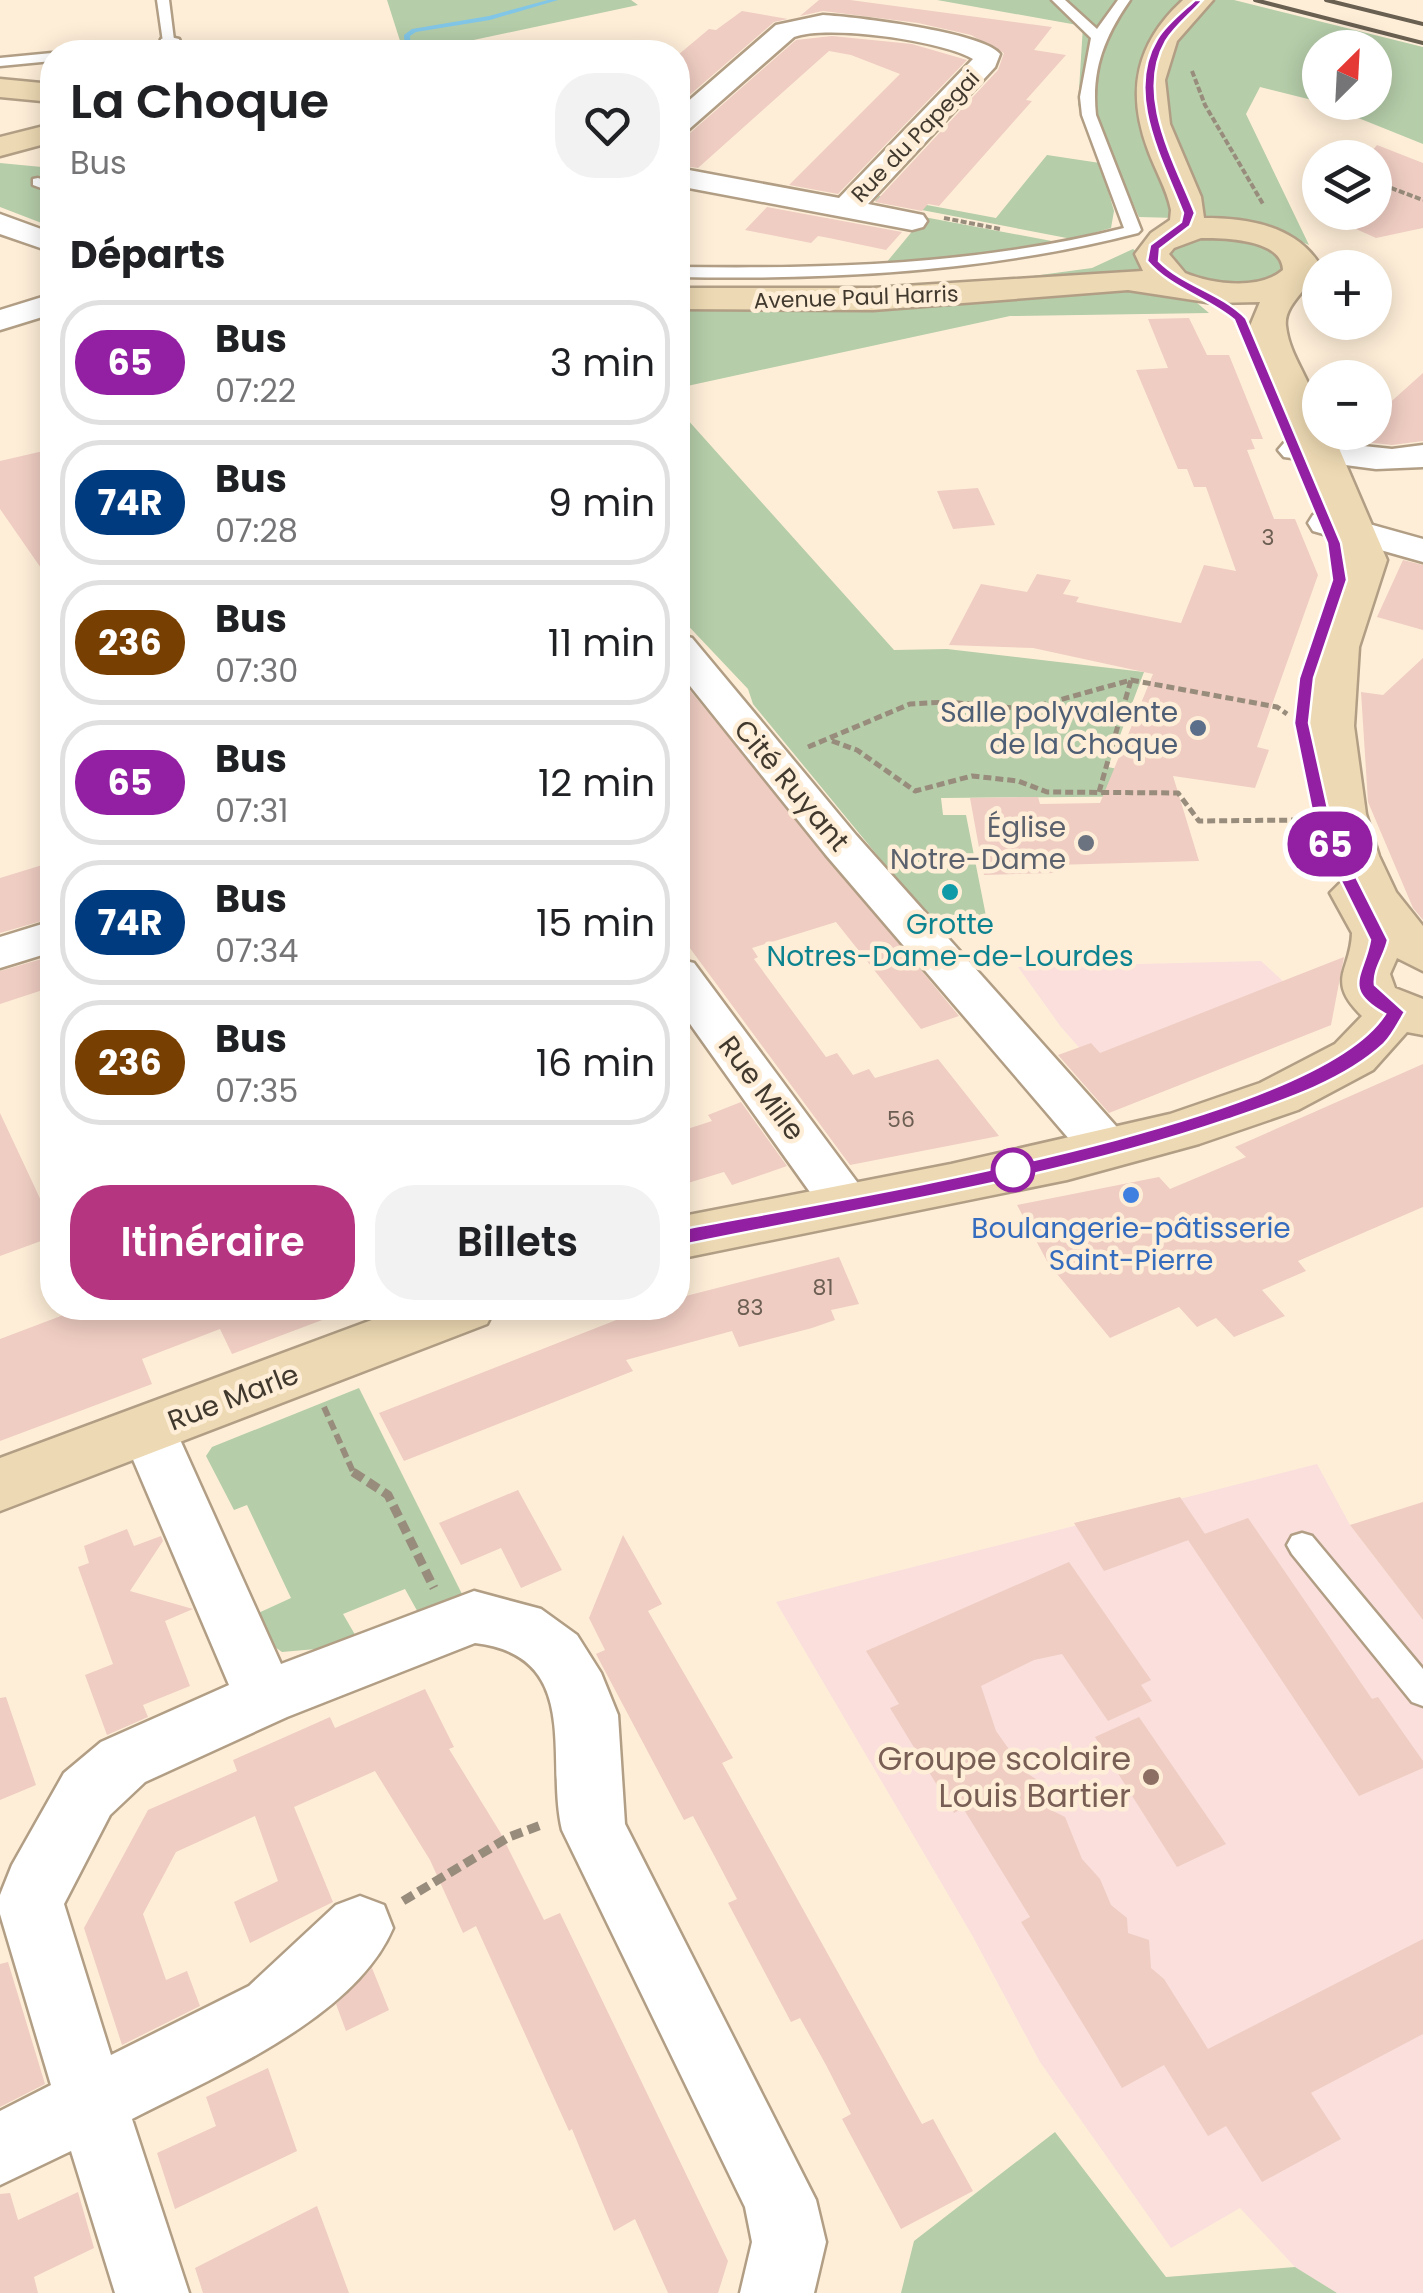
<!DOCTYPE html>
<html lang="fr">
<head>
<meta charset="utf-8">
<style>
	:root { --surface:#fff; --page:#f2f2f2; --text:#202124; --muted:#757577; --line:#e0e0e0; --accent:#b53580 }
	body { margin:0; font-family:Poppins,sans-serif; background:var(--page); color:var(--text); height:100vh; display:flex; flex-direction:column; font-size:38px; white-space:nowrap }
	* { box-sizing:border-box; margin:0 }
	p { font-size:32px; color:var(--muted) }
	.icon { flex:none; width:55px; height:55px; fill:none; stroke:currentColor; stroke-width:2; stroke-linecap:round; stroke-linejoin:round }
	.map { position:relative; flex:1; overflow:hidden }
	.drawer { position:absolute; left:40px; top:40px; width:650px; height:1280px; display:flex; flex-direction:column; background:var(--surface); border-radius:40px; box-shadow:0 5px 25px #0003 }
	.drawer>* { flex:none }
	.badge { padding:0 20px; border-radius:32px; font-size:35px; line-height:65px }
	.needle { width:65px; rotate:24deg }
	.controls { position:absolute; left:1302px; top:30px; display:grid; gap:20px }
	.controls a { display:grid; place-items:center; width:90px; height:90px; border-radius:50%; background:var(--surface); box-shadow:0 5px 25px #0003; font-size:50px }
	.map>.badge { position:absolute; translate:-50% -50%; box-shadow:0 0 0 5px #fff }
	h2 { padding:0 30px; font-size:38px; line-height:90px }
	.round { display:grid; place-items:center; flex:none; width:105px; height:105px; border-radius:40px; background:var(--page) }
	.overview { display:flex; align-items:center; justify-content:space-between; height:170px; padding:0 30px }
	h1 { font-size:48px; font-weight:600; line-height:75px }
	.action { display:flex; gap:20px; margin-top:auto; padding:20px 30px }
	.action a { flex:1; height:115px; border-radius:40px; background:var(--accent); color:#fff; font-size:40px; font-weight:600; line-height:115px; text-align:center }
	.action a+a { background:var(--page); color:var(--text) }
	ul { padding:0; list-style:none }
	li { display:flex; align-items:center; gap:30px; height:125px; margin:0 20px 15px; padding:0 10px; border:5px solid var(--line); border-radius:40px }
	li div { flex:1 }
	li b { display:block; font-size:38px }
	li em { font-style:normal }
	li .badge { min-width:110px; font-weight:700; text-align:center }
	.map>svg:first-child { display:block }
	.education { fill:#fadfdc }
	.green { fill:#b5cda9 }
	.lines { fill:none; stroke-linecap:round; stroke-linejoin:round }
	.stream { fill:#82c6e7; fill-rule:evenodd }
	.building { fill:#efcdc2 }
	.lane-casing { stroke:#b19e85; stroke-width:5 }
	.street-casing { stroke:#b19e85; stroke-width:5 }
	.secondary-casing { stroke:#b19e85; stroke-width:5 }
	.path-far3 { stroke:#988c7c; stroke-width:4; stroke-dasharray:6 2.5; stroke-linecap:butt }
	.path-far2 { stroke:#988c7c; stroke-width:5; stroke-dasharray:8 4; stroke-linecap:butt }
	.path-far1 { stroke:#988c7c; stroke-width:6; stroke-dasharray:10 5; stroke-linecap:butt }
	.path { stroke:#988c7c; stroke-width:9; stroke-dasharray:12 6; stroke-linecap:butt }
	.lane { fill:#fff; fill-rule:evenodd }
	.street { fill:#fff; fill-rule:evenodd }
	.secondary { fill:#edd9b3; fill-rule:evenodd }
	.rail { stroke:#696052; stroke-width:4 }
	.line { fill:#9320a3; stroke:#fff; stroke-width:2.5 }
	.service-dot { fill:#5c6f8a; stroke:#feeed8; stroke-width:4 }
	.worship-dot { fill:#6b7280; stroke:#feeed8; stroke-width:4 }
	.culture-dot { fill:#0f9aa8; stroke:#feeed8; stroke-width:4 }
	.stop-dot { fill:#fff; stroke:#9320a3; stroke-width:5 }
	.shop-dot { fill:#3f7fe0; stroke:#feeed8; stroke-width:4 }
	.education-dot { fill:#8d6e63; stroke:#feeed8; stroke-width:4 }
	.labels { text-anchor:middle; stroke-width:9; stroke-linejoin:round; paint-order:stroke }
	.far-street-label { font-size:22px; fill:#41392e; stroke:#feeed8 }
	.number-label { font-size:22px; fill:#6c5e53 }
	.service-label { font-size:28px; fill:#4e5e75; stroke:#feeed8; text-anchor:end }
	.street-label { font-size:28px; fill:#41392e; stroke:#feeed8 }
	.worship-label { font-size:28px; fill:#5b616d; stroke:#feeed8; text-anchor:end }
	.culture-label { font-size:28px; fill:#0d838f; stroke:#feeed8 }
	.shop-label { font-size:28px; fill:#366cbe; stroke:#feeed8 }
	.near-education-label { font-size:32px; fill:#785e54; stroke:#feeed8; text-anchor:end }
</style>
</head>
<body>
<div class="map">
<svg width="1423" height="2293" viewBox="0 0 1423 2293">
	<rect width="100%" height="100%" fill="#feeed8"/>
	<path class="education" d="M 1261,961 L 1331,1025 L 1129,1104 L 1061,1027 L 1018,967 Z
		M 1317,1464 L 1350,1525 L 1423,1620 L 1423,2293 L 1337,2293 L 1295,2267 L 1240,2208 L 1171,2248 L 1040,2062 L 972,1935 L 776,1602 Z"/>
	<path class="green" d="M 387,0 L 631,0 L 638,5 L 436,48 L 433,52 L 387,52 L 401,44 Z
		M 937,0 L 1234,0 L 1423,47 L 1423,144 L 1321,103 L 1375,102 L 1375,48 L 1320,48 L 1320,102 L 1260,87 L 1246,114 L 1309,245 L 1251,220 L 1139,217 L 1115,163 L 1078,105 L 1083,26 Z
		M 1047,155 L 1100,163 L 1114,211 L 1111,228 L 1072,239 L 875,201 L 879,196 L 996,218 Z
		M 0,163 L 52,168 L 52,227 L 0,207 Z
		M 924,217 L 1057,242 L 1052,247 L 886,263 Z
		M 1206,237 C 1232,239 1278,236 1283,270 C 1258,297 1217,282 1185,276 L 1170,254 L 1184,242 Z
		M 1133,249 L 1209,313 L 1010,316 L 678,388 L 678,290 L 827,292 L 972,284 L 1092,268 Z
		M 678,409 L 894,650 L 947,649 L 1144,672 L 1108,767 L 1168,780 L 1181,796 L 941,798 L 943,815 L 966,815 L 986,916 L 928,917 L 753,704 L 748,689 L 678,615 Z
		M 359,1388 L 464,1598 L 420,1616 L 405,1589 L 343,1614 L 361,1645 L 282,1652 L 268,1642 L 254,1615 L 291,1598 L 247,1505 L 234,1510 L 206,1456 L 212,1447 Z
		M 1055,2132 L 1166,2277 L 1295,2267 L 1337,2293 L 901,2293 L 914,2241 Z"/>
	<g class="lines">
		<path class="stream" d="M 548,0 L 558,0 L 490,20 L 416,32 L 410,36 L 411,52 L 405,52 L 404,35 L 412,29 L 489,16 Z
			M 201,50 L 236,50 L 239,52 L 198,52 Z"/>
	</g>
	<path class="building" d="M 819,0 L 850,0 L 1052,27 L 1034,50 L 1066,55 L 1026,100 L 1032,101 L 939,206 L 928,204 L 922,211 L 875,202 L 998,70 L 1004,53 L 971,35 L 918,23 L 823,11 L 800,16 Z
		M 742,11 L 788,19 L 774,22 L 678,105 L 678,55 L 709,29 L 716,30 Z
		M 832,36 L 912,44 L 967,60 L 838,194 L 789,185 L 900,74 L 851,55 L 829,51 L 698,168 L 678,165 L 678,135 L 690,133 L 796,40 Z
		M 1377,145 L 1423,163 L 1423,228 L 1376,238 L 1316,211 L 1320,207 L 1320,212 L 1375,212 L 1375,158 L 1366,158 Z
		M 767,207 L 902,232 L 886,250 L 829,238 L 818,236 L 811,243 L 745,230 Z
		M 1189,318 L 1207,355 L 1229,355 L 1263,439 L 1251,439 L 1255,449 L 1247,450 L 1274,519 L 1295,519 L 1318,575 L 1257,747 L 1269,750 L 1255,788 L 1173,776 L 1199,861 L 1053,865 L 1054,873 L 984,875 L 970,798 L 1038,797 L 1040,804 L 1100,803 L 1153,674 L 1033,648 L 949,645 L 981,584 L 1027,592 L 1037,574 L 1071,580 L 1063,594 L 1079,597 L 1076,602 L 1181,623 L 1204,565 L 1236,571 L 1206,487 L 1194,487 L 1187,469 L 1178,469 L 1136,370 L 1168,368 L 1148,319 Z
		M 1423,373 L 1423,441 L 1392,445 L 1347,440 L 1356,432 L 1375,432 L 1375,416 Z
		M 52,449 L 52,584 L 0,509 L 0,461 Z
		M 978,488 L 995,525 L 953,529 L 937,491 Z
		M 1403,560 L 1423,565 L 1423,630 L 1377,617 Z
		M 1423,658 L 1423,920 L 1413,908 L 1368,802 L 1361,692 L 1383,695 Z
		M 678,676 L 959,1016 L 921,1029 L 836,922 L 752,948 L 758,957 L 754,959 L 826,1057 L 837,1053 L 853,1075 L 869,1069 L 875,1078 L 938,1059 L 999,1136 L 850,1165 L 678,932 Z
		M 52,862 L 52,918 L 0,933 L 0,878 Z
		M 52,956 L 52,987 L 0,1004 L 0,971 Z
		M 1344,957 L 1331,1025 L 1109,1113 L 1058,1055 L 1091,1043 L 1100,1053 Z
		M 1423,1064 L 1423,1207 L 1298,1261 L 1306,1271 L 1262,1290 L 1285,1316 L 1234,1337 L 1216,1318 L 1197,1327 L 1179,1307 L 1110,1338 L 1048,1263 L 1017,1205 L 1159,1177 L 1170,1189 L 1246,1157 L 1235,1147 Z
		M 741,1102 L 787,1166 L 732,1185 L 724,1172 L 678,1186 L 678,1132 L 712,1121 L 708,1115 Z
		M 0,1113 L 52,1224 L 52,1237 L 0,1256 Z
		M 839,1257 L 859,1304 L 831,1310 L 835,1320 L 812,1328 L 739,1347 L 732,1331 L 626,1360 L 633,1371 L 404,1461 L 379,1413 L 624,1317 L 620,1308 L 678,1308 L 678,1298 Z
		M 82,1308 L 345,1308 L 346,1311 L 232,1354 L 220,1329 L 142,1359 L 152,1384 L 0,1441 L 0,1339 Z
		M 518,1490 L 562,1570 L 521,1588 L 501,1548 L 461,1565 L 439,1523 Z
		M 1180,1497 L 1205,1534 L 1104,1571 L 1074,1523 Z
		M 1423,1502 L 1423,1620 L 1350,1525 Z
		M 1248,1518 L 1372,1699 L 1378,1697 L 1423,1761 L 1423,1768 L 1359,1796 L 1188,1540 Z
		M 127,1529 L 134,1546 L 161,1536 L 163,1541 L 130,1591 L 193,1609 L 165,1621 L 190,1686 L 143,1705 L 148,1717 L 107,1735 L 85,1675 L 113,1664 L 78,1567 L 89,1563 L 84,1546 Z
		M 623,1535 L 662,1604 L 648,1611 L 733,1758 L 722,1763 L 922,2124 L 933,2119 L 973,2191 L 901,2229 L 842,2119 L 851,2114 L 826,2065 L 800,2018 L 791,2022 L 728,1903 L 737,1899 L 715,1857 L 693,1816 L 684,1820 L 596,1654 L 605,1650 L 589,1618 Z
		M 1069,1562 L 1151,1680 L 1141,1685 L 1152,1701 L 1108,1721 L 1062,1654 L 1034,1660 L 981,1686 L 996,1731 L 1025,1772 L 1045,1785 L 1047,1808 L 1065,1817 L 1082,1859 L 1100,1879 L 1111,1905 L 1127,1918 L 1128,1933 L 1149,1940 L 1151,1968 L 1164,1979 L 1208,2049 L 1423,1939 L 1423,2034 L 1311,2093 L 1341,2139 L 1262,2182 L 1226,2126 L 1208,2136 L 1164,2065 L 1122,2088 L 1021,1922 L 1030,1917 L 963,1808 L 954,1813 L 890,1708 L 899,1704 L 866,1651 Z
		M 425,1689 L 454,1747 L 449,1749 L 500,1832 L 544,1920 L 560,1913 L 728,2261 L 718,2293 L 668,2293 L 635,2219 L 614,2231 L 572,2129 L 569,2131 L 476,1926 L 463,1933 L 430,1860 L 375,1771 L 294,1807 L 333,1902 L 250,1943 L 234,1902 L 278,1881 L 255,1816 L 176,1852 L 143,1914 L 166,1980 L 187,1971 L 200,2006 L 122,2045 L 84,1928 L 148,1810 L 237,1771 L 233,1760 L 330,1717 L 335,1728 Z
		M 6,1697 L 36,1785 L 0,1800 L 0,1698 Z
		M 1139,1717 L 1226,1844 L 1177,1867 L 1095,1737 Z
		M 8,1962 L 45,2084 L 0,2107 L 0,1964 Z
		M 372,1968 L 389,2010 L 346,2031 L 336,2004 Z
		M 268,2068 L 297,2151 L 175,2209 L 157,2153 L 216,2126 L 206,2097 Z
		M 78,2192 L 94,2248 L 34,2277 L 38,2293 L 0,2293 L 0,2194 L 10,2193 L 18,2220 Z
		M 317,2206 L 349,2293 L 203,2293 L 195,2268 Z"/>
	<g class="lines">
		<defs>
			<path id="lane" d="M 157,0 L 169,0 L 175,48 L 88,52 L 94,48 L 163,42 Z
				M 1052,0 L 1065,0 L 1097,29 L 1118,0 L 1130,0 C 1105,36 1091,69 1096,115 L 1141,230 L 1138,233 C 987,272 834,280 678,277 L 678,267 C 829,269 977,265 1124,228 L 1082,115 L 1080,97 L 1091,38 Z
				M 52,53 L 52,61 L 0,66 L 0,58 Z
				M 38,178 L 52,183 L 52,192 L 33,185 L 33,179 Z
				M 1302,1533 L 1312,1536 L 1423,1669 L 1423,1706 L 1412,1702 L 1292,1554 L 1287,1545 L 1292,1536 Z"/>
			<path id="street" d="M 823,15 C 855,17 983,32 1000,54 L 995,67 L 868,204 L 923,215 L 927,221 L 923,227 L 912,230 L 678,186 L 678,168 L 839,198 L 973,59 C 944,41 828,24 794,37 L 688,130 L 678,132 L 678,110 L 776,25 Z
				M 170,37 L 179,39 L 184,52 L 158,52 L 161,39 Z
				M 0,214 L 52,233 L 52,252 L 0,234 Z
				M 52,294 L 52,314 L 0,330 L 0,310 Z
				M 1296,439 L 1392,449 L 1423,445 L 1423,467 L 1376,469 L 1284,457 L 1278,450 L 1284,443 Z
				M 1326,512 L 1423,539 L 1423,562 L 1313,531 L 1308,523 L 1313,515 Z
				M 678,634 L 692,638 L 856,835 L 1124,1135 L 1131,1148 L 1124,1161 L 1106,1166 L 1088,1161 L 826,855 L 678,671 Z
				M 52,921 L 52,952 L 0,968 L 0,937 Z
				M 678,959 L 694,963 L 863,1190 L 871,1203 L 863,1216 L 845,1222 L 827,1216 L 678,1007 Z
				M 148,1406 L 168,1413 L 281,1664 L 474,1591 L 541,1609 L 577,1635 L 601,1673 L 618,1715 L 625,1824 L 816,2200 L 826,2242 L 814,2293 L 740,2293 L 752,2242 L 745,2207 L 562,1830 C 545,1759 584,1656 475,1643 L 287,1717 L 145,1782 L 110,1815 L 64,1904 L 111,2055 L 249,1986 L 336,1905 L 360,1896 L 384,1905 L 393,1928 C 355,2018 216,2076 132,2119 L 189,2293 L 115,2293 L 71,2151 L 0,2185 L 0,2111 L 51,2085 L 0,1914 L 0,1895 L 12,1865 L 64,1773 L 101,1742 L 229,1685 L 120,1429 L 128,1413 Z"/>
			<path id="secondary" d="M 1183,0 L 1213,0 L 1177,41 L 1165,80 L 1170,124 L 1201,197 L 1204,218 C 1246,218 1293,225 1318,262 C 1316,286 1283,302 1286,326 C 1290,363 1320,386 1320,432 L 1332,432 L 1387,560 L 1359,647 L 1354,726 L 1366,814 L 1379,856 L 1396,892 L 1423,926 L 1423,971 L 1397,958 L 1390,974 L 1395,988 L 1423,999 L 1423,1035 L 1407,1032 L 1373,1070 L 1298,1110 L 1199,1144 L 1067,1180 L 678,1259 L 678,1217 L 951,1164 L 1170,1114 L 1260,1083 L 1335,1044 L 1362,1016 C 1325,980 1351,971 1352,933 L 1330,893 L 1342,881 C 1310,809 1300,724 1315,647 C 1322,616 1341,591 1345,560 L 1250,326 L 1260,302 L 1213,303 L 1128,290 L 873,310 L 678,309 L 678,288 L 873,288 L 1143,271 L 1135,254 L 1151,233 L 1170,220 L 1171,210 C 1167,189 1155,170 1148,150 C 1126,91 1136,43 1183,0 ZM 1201,238 C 1225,238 1282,239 1283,270 C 1259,291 1212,284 1185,273 L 1169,254 L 1174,248 Z
				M 0,79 L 52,84 L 52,102 L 0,97 Z
				M 52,124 L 52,142 L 0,156 L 0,137 Z
				M 404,1308 L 495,1308 L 487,1324 L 0,1511 L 0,1458 Z"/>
		</defs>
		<use href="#lane" class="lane-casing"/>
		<use href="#street" class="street-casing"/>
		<use href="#secondary" class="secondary-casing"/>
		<path class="path-far3" d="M 1192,71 L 1205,105 L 1263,204
			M 1313,159 L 1320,161
			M 1375,182 L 1423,200
			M 944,218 L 1000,229"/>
		<path class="path-far2" d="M 832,741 L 857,750 L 915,791 L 972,776 L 1018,781 L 1047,792 L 1178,793 L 1199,821 L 1301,820
			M 808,747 L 910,704 L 946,702 L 1027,709 L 1131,680 L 1277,707 L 1287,714
			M 1099,792 L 1131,680"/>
		<path class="path-far1" d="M 324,1407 L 354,1474"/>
		<path class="path" d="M 353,1472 L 388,1495 L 434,1588
			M 403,1901 L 509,1837 L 541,1825"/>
		<use href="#lane" class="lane"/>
		<use href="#street" class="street"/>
		<use href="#secondary" class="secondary"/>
		<path class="rail" d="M 1255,0 L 1423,43
			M 1326,0 L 1423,24"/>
	</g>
	<path class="line" d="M 1195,0 L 1203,0 C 1192,13 1175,26 1166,41 C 1135,95 1175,162 1195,213 L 1190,226 L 1160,249 L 1159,261 C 1184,286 1220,292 1246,318 L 1341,543 L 1347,580 L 1314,678 L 1309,723 L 1333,831 L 1388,940 C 1385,956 1373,969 1375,985 L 1405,1012 C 1399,1022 1393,1035 1384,1044 C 1343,1082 1280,1102 1227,1120 C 1050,1180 861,1208 678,1246 L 670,1243 L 670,1233 L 678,1230 C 820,1202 1313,1128 1385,1014 C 1340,989 1364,975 1370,940 L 1316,831 L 1294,723 L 1299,678 L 1332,580 L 1327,543 L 1234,320 C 1206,297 1170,288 1147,261 L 1150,245 L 1181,222 L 1183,213 C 1163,161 1124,94 1157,39 C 1166,24 1183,11 1195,0 Z"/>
	<circle class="service-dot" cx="1198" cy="728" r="10"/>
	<circle class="worship-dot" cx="1086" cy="843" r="10"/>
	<circle class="culture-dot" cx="950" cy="892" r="10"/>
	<circle class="stop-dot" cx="1013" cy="1170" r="20"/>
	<circle class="shop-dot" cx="1131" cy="1195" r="10"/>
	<circle class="education-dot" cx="1151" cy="1777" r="10"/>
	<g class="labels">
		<g class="far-street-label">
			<text transform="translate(915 136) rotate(-46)" y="8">Rue du Papegai</text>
			<text transform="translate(856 297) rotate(-2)" y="8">Avenue Paul Harris</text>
		</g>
		<g class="number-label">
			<text x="1268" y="545">3</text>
			<text x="901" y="1127">56</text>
			<text x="823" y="1295">81</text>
			<text x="750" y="1315">83</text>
		</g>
		<g class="service-label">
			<text x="1178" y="722">Salle polyvalente<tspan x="1178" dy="32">de la Choque</tspan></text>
		</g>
		<g class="street-label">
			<text transform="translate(792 785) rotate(50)" y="10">Cité Ruyant</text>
			<text transform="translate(762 1088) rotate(53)" y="10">Rue Mille</text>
			<text transform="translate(233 1397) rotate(-21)" y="10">Rue Marle</text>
		</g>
		<g class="worship-label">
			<text x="1066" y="837">Église<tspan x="1066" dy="32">Notre-Dame</tspan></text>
		</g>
		<g class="culture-label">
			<text x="950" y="934">Grotte<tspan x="950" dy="32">Notres-Dame-de-Lourdes</tspan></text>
		</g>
		<g class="shop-label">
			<text x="1131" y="1238">Boulangerie-pâtisserie<tspan x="1131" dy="32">Saint-Pierre</tspan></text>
		</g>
		<g class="near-education-label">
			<text x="1131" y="1770">Groupe scolaire<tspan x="1131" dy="37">Louis Bartier</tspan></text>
		</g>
	</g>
</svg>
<div class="controls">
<a><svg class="needle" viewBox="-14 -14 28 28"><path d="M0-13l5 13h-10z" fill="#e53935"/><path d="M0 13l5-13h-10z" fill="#757577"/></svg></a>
<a><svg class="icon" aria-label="layers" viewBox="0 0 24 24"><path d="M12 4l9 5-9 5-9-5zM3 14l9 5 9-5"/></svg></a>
<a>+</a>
<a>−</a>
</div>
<b class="badge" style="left:1330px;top:844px;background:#9320a3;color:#fff">65</b>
<section class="drawer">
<div class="overview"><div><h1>La Choque</h1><p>Bus</p></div><a class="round"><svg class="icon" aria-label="heart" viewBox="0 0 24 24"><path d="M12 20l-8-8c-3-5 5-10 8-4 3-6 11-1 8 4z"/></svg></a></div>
<h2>Départs</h2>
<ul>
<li><span class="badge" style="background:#9320a3;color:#fff">65</span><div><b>Bus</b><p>07:22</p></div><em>3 min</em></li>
<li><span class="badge" style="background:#003b80;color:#fff">74R</span><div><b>Bus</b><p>07:28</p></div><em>9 min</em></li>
<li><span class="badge" style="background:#783f02;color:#fff">236</span><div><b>Bus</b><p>07:30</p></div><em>11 min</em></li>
<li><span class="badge" style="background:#9320a3;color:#fff">65</span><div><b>Bus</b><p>07:31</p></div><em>12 min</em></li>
<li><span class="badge" style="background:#003b80;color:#fff">74R</span><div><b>Bus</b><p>07:34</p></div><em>15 min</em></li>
<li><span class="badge" style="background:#783f02;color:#fff">236</span><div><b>Bus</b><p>07:35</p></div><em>16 min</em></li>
</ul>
<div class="action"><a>Itinéraire</a><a>Billets</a></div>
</section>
</div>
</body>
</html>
